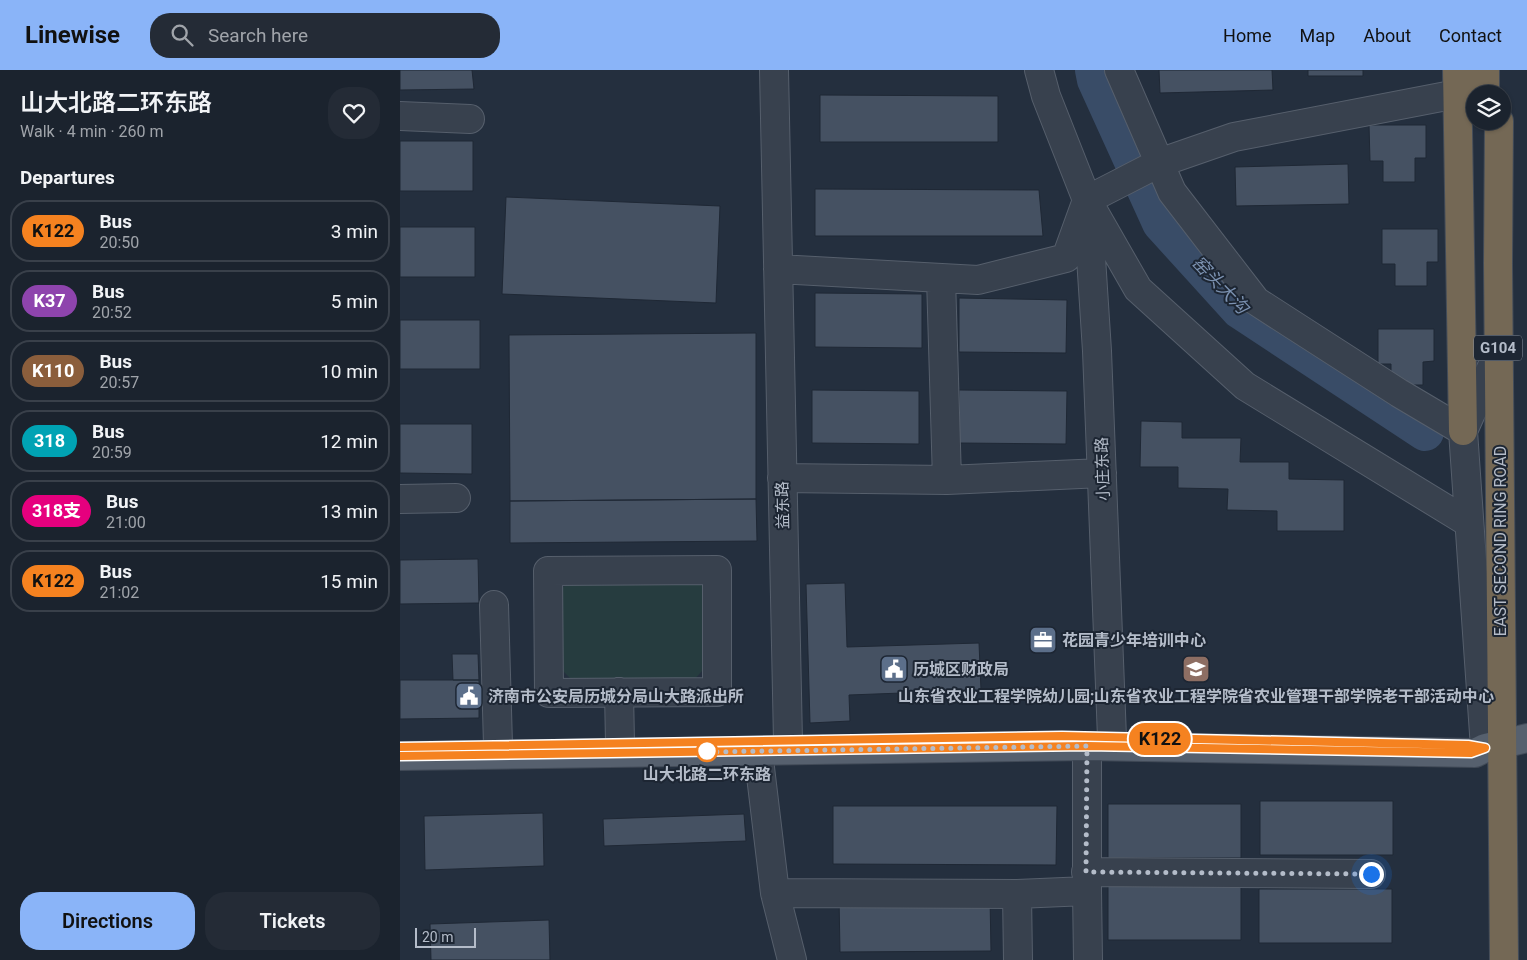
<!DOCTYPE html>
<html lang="en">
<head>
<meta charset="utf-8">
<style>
	:root { --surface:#1b232e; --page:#242b36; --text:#f1f3f6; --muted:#a0a4aa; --line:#39404a; --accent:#8ab4f8 }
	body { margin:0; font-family:Roboto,"Noto Sans SC",sans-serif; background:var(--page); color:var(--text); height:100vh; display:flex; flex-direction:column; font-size:19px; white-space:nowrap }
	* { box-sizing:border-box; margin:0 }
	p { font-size:16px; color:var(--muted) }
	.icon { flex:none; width:28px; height:28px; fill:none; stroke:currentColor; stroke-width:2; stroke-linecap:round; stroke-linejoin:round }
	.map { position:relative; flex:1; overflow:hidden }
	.sheet { display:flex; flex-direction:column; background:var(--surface); width:400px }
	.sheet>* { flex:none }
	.badge { padding:0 10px; border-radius:16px; font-size:18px; line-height:32px }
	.fabs { position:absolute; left:1066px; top:15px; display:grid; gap:10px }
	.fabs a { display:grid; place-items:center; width:45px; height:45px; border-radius:50%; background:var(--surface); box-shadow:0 1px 4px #0004,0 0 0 1px var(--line); font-size:25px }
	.scale { position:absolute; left:15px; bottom:12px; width:61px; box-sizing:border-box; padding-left:5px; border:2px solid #b4bcc9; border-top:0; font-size:14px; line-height:18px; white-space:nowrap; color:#b4bcc9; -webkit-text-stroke:4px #1d2633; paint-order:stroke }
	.you { position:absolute; width:25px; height:25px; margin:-12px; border:4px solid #fff; border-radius:50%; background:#1a73e8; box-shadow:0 0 0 8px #1a73e833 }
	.map>.badge { position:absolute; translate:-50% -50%; box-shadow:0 0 0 2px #fff }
	h2 { padding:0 20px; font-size:19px; line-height:45px }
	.round { display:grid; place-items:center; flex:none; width:52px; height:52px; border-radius:20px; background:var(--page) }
	.summary { display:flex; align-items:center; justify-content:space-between; height:85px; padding:0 20px }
	h1 { font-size:24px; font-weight:600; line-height:38px }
	.action { display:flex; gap:10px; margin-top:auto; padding:10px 20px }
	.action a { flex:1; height:58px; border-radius:20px; background:var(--accent); color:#111; font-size:20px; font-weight:600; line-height:58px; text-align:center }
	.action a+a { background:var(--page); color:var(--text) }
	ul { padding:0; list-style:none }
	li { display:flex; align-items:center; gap:15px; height:62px; margin:0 10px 8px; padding:0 10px; border:2px solid var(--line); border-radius:20px }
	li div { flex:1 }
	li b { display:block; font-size:19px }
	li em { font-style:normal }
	li .badge { min-width:55px; font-weight:700; text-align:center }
	header { display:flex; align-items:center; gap:30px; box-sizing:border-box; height:70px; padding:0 25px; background:var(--accent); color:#111 }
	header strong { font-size:24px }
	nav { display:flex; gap:28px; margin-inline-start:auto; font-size:18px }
	.search { width:350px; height:45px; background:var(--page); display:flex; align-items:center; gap:12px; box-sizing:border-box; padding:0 18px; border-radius:20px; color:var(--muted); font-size:19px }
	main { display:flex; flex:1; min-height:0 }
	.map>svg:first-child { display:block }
	.green { fill:#263c3f }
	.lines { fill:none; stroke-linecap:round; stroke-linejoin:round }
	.river { stroke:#394c67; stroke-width:38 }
	.building { fill:#455162; stroke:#1f2835 }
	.minor-casing { stroke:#565f6c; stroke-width:30 }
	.major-casing { stroke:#414a57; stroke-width:30 }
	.highway-casing { stroke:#434c59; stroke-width:30 }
	.minor { stroke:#38414e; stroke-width:28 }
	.major { stroke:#56606e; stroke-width:28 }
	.highway { stroke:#746855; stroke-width:28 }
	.line-casing { stroke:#fff; stroke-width:11 }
	.line { stroke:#f58220; stroke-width:8 }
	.walk { stroke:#b4bcc9; stroke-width:5; stroke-dasharray:0 9 }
	.stop-dot { fill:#fff; stroke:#f58220; stroke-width:2.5 }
	.labels { text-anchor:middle; stroke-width:4; stroke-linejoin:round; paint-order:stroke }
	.shield { fill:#1d2633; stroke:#878f9c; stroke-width:1 }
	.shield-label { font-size:15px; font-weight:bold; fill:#b4bcc9 }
	.street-label { font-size:16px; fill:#b4bcc9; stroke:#1d2633 }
	.poi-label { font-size:16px; font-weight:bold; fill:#b4bcc9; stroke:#1d2633; text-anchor:start }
	.stop-label { font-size:16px; font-weight:bold; fill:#b4bcc9; stroke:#1d2633 }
	.water-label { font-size:18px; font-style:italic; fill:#7c92b1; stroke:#1d2633 }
</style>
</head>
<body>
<header>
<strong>Linewise</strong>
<div class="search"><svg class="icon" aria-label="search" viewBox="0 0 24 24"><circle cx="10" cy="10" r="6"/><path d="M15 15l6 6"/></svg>Search here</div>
<nav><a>Home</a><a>Map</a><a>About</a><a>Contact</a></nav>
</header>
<main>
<section class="sheet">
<div class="summary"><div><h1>山大北路二环东路</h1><p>Walk · 4 min · 260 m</p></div><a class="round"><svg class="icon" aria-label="heart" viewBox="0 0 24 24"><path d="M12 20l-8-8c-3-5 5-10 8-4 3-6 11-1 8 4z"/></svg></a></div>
<h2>Departures</h2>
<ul>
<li><span class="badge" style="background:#f58220;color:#111">K122</span><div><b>Bus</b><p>20:50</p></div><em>3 min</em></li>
<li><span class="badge" style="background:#8e44ad;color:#fff">K37</span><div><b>Bus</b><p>20:52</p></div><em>5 min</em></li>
<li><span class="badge" style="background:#8b5e3c;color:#fff">K110</span><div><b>Bus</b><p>20:57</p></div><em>10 min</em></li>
<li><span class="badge" style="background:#00a3b4;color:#fff">318</span><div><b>Bus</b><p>20:59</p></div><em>12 min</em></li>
<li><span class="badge" style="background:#e6007e;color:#fff">318支</span><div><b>Bus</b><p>21:00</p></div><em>13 min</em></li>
<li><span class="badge" style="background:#f58220;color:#111">K122</span><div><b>Bus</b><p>21:02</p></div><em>15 min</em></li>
</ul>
<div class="action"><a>Directions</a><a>Tickets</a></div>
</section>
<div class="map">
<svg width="1127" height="890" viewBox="0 0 1127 890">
	<rect width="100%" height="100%" fill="#242f3e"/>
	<path class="green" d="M 176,506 L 291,506 L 308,521 L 309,593 L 294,610 L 173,611 L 158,596 L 159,521 Z"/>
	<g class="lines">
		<path class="river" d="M 694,0 L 696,10 L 761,153 L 840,240 L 1025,362"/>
	</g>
	<path class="building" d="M 0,0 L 72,0 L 74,19 L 0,20 Z
		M 759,0 L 872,0 L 873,20 L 760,23 Z
		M 908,0 L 963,0 L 963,6 L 908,6 Z
		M 420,25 L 598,26 L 598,72 L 420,72 Z
		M 969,55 L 1026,55 L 1026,88 L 1015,88 L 1015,112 L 983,112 L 983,91 L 970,91 Z
		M 0,71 L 73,71 L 73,121 L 0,121 Z
		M 948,94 L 949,134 L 836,136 L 835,97 Z
		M 415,119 L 639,120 L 643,166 L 415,166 Z
		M 106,127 L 320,136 L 316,233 L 102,224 Z
		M 0,157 L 75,157 L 75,207 L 0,207 Z
		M 982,159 L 1038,159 L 1038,192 L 1027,192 L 1027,216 L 995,216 L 995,194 L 982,194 Z
		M 415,223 L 522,224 L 522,278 L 415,277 Z
		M 559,228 L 667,230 L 666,283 L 559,282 Z
		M 0,250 L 80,250 L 80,299 L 0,299 Z
		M 978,259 L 1034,259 L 1034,291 L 1023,292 L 1023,315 L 991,315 L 991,294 L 978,294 Z
		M 356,263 L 356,429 L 110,431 L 109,265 Z
		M 412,320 L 519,321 L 519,374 L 412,373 Z
		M 559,320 L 667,321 L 666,374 L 559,373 Z
		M 741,351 L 782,352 L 782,368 L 841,368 L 840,392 L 889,392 L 889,409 L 944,410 L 944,461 L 877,461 L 877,441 L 827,440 L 828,419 L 778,418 L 778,397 L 740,397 Z
		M 0,354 L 72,354 L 72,404 L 0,403 Z
		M 356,429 L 357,471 L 110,473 L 110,431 Z
		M 78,489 L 79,533 L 0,534 L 0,490 Z
		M 445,513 L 447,577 L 579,573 L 581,620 L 449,625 L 450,651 L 410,653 L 406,514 Z
		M 52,584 L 78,584 L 79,610 L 53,610 Z
		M 0,610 L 79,610 L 79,648 L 0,649 Z
		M 860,731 L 993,731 L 993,785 L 860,785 Z
		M 708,734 L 841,734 L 841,788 L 708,788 Z
		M 433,736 L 657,736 L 656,795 L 433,794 Z
		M 143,743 L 144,796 L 25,800 L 24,746 Z
		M 344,744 L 346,771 L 204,776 L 203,749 Z
		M 708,816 L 841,816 L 841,870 L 708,870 Z
		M 859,819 L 992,819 L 992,873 L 859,873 Z
		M 590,827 L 591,881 L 440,882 L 439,828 Z
		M 149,850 L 150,890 L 31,890 L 30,854 Z"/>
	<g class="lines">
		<defs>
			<path id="minor" d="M 374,0 L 388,671
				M 639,0 L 646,26 L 687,130 L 738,219 L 845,316 L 1069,453
				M 719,0 L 772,122 L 856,231 L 999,323 L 1063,361
				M 0,46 L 70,49
				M 688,141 L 697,281 L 712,668
				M 378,199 L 578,210 L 666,188 L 687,130 L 759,93 L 834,67 L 1057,24
				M 541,208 L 547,410
				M 382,408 L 547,410 L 702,403
				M 0,429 L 56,428
				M 317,500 L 317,622 L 149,623 L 148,501 Z
				M 94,535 L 98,675
				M 219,622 L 220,673
				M 1085,678 L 1063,361 L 1098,283
				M 358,681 L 375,823 L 392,890
				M 686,802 L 971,804
				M 687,821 L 688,890
				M 375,823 L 617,824
				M 618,890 L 617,824 L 687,821 L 687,676"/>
			<path id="major" d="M 0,686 L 687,676 L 1075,683 L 1085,678 L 1127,668"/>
			<path id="highway" d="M 1057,0 L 1063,361
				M 1085,0 L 1085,24
				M 1099,51 L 1098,194 L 1104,890"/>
		</defs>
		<use href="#minor" class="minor-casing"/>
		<use href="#major" class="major-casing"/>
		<use href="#highway" class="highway-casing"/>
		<use href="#minor" class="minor"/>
		<use href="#major" class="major"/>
		<use href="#highway" class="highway"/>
	</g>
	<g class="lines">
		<defs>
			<path id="line" d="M 0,677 L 662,666 L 1068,675 L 1085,678 L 1071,683 L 687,676 L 0,686"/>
		</defs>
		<use href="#line" class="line-casing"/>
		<use href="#line" class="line"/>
		<path class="walk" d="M 307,681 L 303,682 L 687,676 L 686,802 L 971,804"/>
	</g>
	<defs>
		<symbol id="office-square" viewBox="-11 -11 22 22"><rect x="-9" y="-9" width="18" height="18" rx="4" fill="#5c6f8a" stroke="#1d2633"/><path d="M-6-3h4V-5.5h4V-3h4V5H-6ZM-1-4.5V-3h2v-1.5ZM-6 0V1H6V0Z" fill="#fff"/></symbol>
		<symbol id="civic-square" viewBox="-11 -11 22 22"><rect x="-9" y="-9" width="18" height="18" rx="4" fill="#5c6f8a" stroke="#1d2633"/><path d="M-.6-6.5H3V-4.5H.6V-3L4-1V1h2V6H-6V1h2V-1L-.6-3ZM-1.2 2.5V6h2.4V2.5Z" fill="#fff"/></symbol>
		<symbol id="school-square" viewBox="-11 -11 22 22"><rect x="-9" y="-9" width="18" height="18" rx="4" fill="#8d6e63" stroke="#1d2633"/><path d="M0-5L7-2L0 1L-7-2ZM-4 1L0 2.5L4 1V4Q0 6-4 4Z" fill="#fff"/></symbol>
	</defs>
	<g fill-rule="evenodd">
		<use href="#office-square" x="627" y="554" width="32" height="32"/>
		<use href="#civic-square" x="478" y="583" width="32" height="32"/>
		<use href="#school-square" x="780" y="583" width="32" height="32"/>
		<use href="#civic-square" x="53" y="610" width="32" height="32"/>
	</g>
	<circle class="stop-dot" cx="307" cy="681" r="10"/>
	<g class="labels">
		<rect class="shield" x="1074" y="265.5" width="48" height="25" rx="4"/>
		<g class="shield-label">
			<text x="1098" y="283">G104</text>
		</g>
		<g class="street-label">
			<text transform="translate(702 399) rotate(-92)" y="6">小庄东路</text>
			<text transform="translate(382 435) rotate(-91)" y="6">益东路</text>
			<text transform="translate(1100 471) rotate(-90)" y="6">EAST SECOND RING ROAD</text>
		</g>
		<g class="poi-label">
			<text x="662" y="576">花园青少年培训中心</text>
			<text x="513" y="605">历城区财政局</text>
			<text x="88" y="632">济南市公安局历城分局山大路派出所</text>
			<text x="796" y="632" text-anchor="middle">山东省农业工程学院幼儿园;山东省农业工程学院省农业管理干部学院老干部活动中心</text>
		</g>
		<g class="stop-label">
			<text x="307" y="710">山大北路二环东路</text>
		</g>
		<g class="water-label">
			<text transform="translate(820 215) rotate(46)" y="6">窑头大沟</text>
		</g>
	</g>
</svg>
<div class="fabs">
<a><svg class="icon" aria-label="layers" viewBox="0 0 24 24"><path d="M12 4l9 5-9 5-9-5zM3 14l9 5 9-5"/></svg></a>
</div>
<div class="scale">20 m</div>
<div class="you" style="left:971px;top:804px"></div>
<b class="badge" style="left:760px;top:669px;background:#f58220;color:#111">K122</b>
</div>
</main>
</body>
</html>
